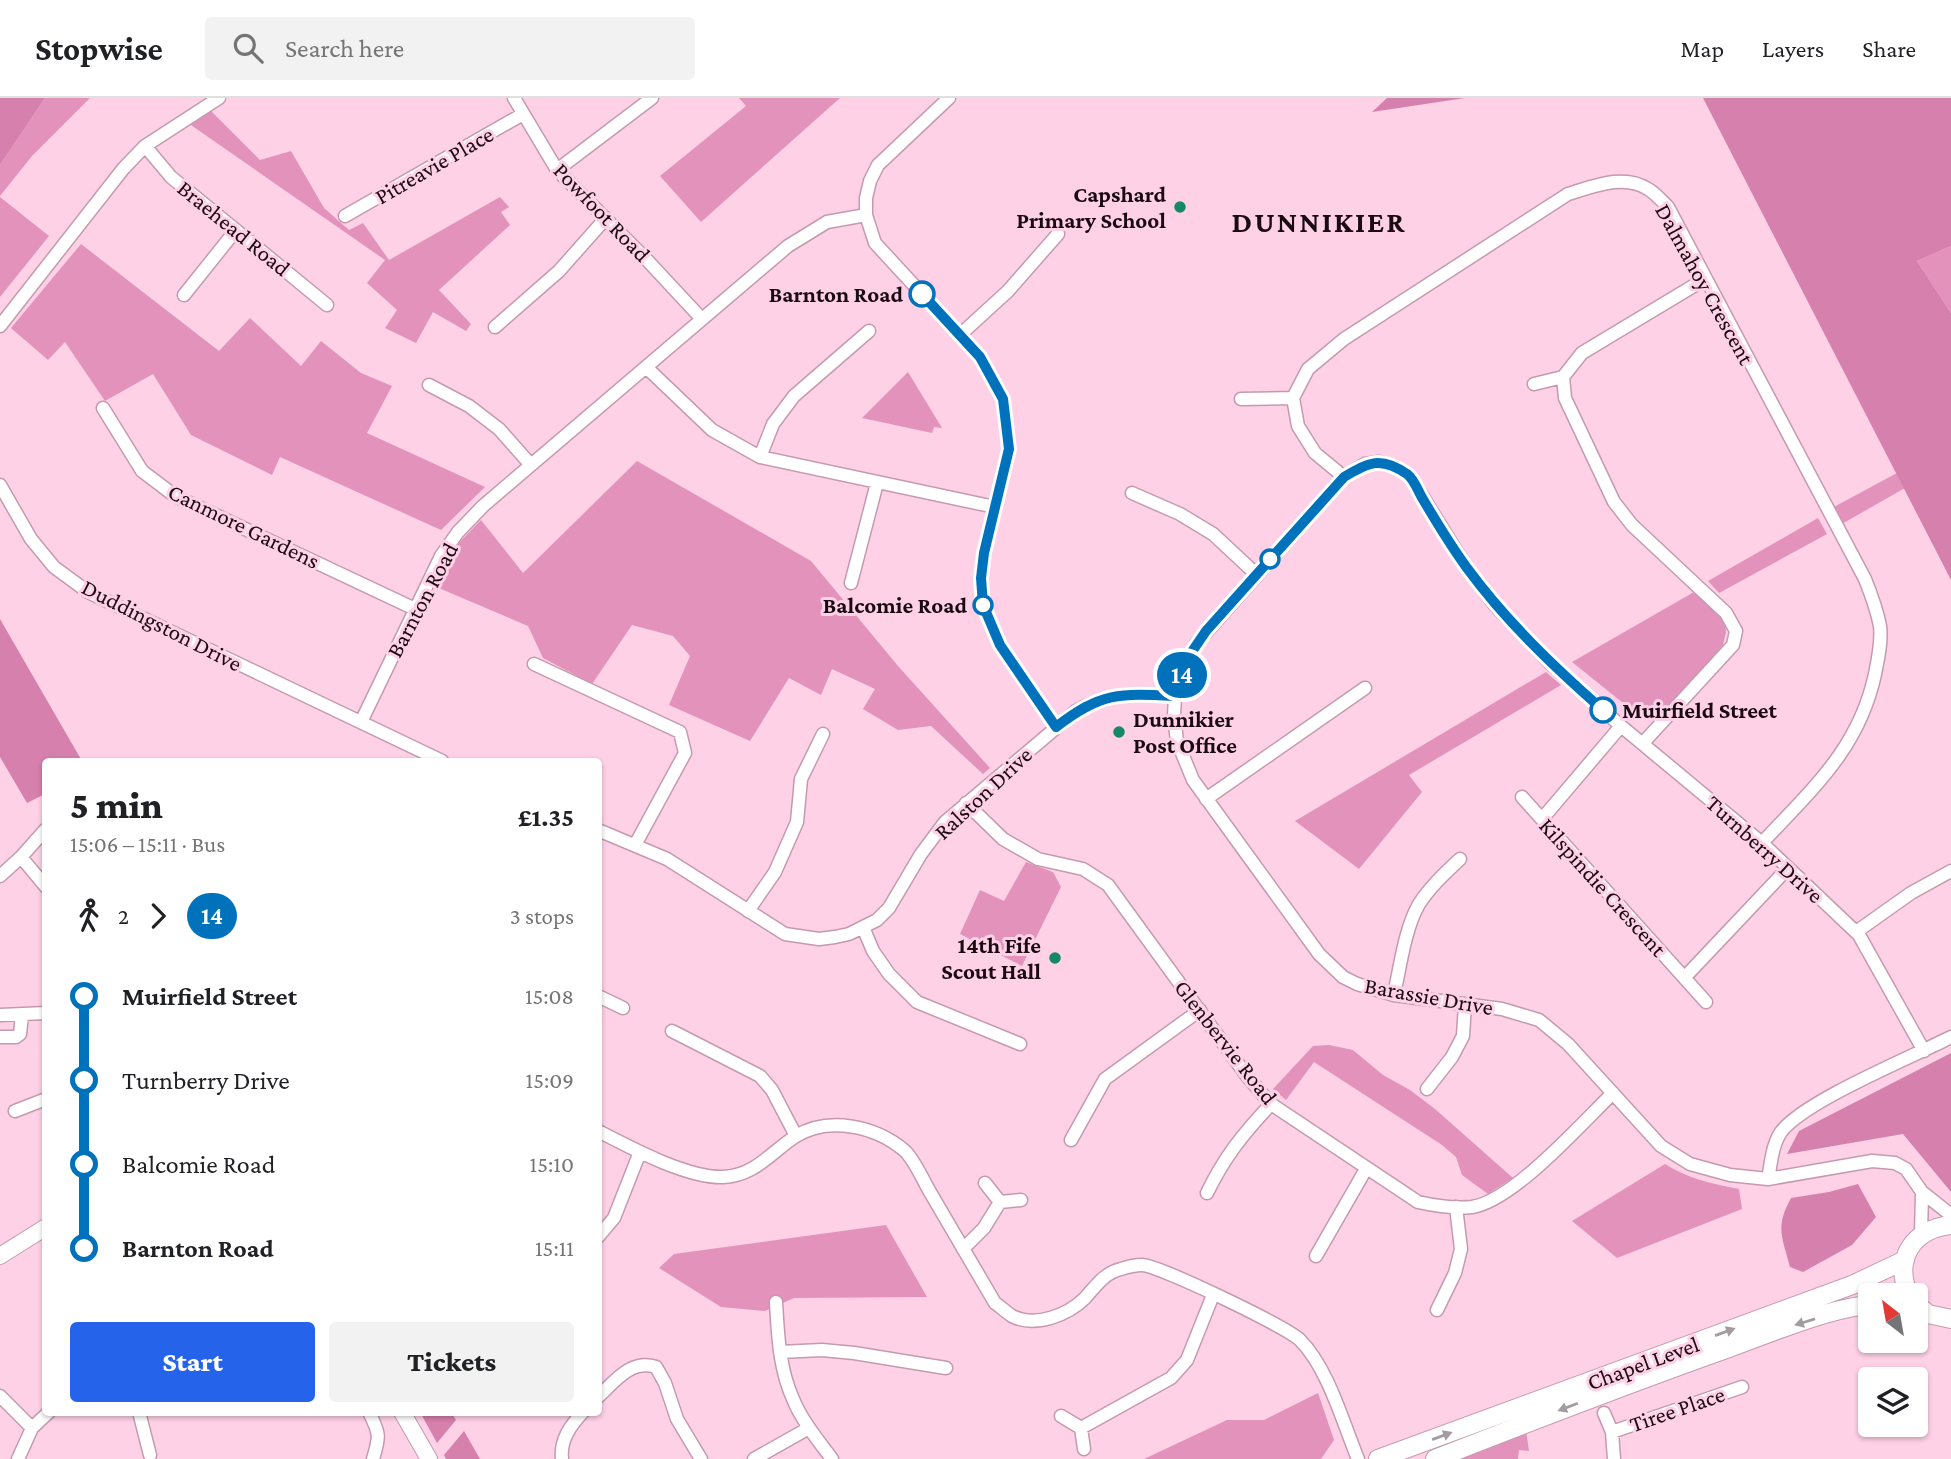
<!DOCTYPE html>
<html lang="en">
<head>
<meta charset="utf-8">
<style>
	:root { --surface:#fff; --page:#f2f2f2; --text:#202124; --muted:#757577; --line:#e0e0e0; --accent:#2563eb }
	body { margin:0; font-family:"Crimson Pro",serif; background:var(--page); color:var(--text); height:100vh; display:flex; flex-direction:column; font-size:26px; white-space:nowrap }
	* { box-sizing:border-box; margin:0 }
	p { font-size:23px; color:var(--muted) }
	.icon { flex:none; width:38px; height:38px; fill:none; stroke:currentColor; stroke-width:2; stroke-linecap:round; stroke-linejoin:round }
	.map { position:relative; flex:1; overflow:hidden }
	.details { position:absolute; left:42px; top:660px; width:560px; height:658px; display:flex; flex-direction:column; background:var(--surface); border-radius:7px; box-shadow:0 2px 5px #0004 }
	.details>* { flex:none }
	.badge { padding:0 14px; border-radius:23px; font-size:24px; line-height:46px }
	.needle { width:46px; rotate:329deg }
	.controls { position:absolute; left:1858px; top:1185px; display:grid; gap:14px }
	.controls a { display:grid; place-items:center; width:70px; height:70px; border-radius:7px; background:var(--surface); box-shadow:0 2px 5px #0004; font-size:35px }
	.map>.badge { position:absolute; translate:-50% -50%; box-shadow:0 0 0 4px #fff }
	.legs { display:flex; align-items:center; gap:10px; height:77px; padding:0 28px; font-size:23px }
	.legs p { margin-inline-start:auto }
	.head { display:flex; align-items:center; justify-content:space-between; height:119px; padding:0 28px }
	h1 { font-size:38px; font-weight:800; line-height:52px }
	.cta { display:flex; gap:14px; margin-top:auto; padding:14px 28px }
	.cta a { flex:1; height:80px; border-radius:7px; background:var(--accent); color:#fff; font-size:28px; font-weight:800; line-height:80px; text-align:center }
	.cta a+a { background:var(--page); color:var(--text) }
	ul { padding:0 28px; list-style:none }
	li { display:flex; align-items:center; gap:24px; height:84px; font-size:26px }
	li i { display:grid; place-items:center; width:10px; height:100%; margin:0 9px; background:currentColor }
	li i::after { content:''; width:18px; height:18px; margin:-9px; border:5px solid; border-radius:50%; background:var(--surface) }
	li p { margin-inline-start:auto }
	li:first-child i { background:linear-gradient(#0000 50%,currentColor 0) }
	li:last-child i { background:linear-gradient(currentColor 50%,#0000 0) }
	header { display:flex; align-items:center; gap:42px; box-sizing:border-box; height:98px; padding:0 35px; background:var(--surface); border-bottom:2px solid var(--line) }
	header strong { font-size:33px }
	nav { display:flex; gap:38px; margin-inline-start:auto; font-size:24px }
	.search { width:490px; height:63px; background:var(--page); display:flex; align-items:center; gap:18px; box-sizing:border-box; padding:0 24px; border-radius:7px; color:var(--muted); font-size:26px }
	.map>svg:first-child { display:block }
	.green { fill:#e392bc }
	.forest { fill:#d680ad }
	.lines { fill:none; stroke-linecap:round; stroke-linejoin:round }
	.minor-casing { stroke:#c59aaf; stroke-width:15 }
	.tertiary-casing { stroke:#c59aaf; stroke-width:18 }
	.secondary-casing { stroke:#c59aaf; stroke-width:20 }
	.minor { stroke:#fff; stroke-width:12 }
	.tertiary { stroke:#fff; stroke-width:16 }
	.secondary { stroke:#fff; stroke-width:18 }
	.oneway { fill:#a39da1 }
	.line-1-casing { stroke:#fff; stroke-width:16 }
	.line-1 { stroke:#0072bc; stroke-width:10 }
	.poi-dot { fill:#158868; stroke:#fed1e6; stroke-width:2.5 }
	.stop-1-dot { fill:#fff; stroke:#0072bc; stroke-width:3.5 }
	.labels { text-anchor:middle; stroke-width:6; stroke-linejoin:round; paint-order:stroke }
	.street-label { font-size:23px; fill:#1a0b13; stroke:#fed1e6 }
	.poi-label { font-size:23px; font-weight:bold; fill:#1a0b13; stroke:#fed1e6; text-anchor:end }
	.stop-label { font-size:23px; font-weight:bold; fill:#1a0b13; stroke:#fed1e6; text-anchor:end }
	.district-label { font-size:30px; font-weight:bold; letter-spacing:2px; fill:#1a0b13; stroke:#fed1e6 }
</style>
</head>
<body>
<header>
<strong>Stopwise</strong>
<div class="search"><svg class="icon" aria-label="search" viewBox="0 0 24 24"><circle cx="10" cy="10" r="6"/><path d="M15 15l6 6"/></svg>Search here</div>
<nav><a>Map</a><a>Layers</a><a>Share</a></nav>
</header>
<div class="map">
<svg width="1951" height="1361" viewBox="0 0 1951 1361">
	<rect width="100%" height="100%" fill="#fed1e6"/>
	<path class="green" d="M 45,0 L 90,0 L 32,58 L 0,98 L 0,67 Z
		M 739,0 L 840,0 L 701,124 L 660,78 L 746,8 Z
		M 211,13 L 260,62 L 291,53 L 324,110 L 349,132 L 363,125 L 389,162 L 500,99 L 509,109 L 501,114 L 510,127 L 439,192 L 471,226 L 466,233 L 433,214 L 416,245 L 385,230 L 397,212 L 367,185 L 385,162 L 188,25 Z
		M 0,99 L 49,138 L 0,199 Z
		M 81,146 L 219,253 L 250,220 L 301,268 L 321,243 L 361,275 L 392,288 L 367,335 L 485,389 L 441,432 L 280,359 L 272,377 L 191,337 L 153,276 L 105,303 L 65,244 L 48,262 L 11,230 Z
		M 1951,148 L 1951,215 L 1917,163 Z
		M 908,274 L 942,330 L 934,329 L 932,335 L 862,320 Z
		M 637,363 L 811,463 L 898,568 L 990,670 L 983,676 L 931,628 L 898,632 L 863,611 L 875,591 L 832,571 L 821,597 L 789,580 L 750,643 L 669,607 L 690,558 L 673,538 L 632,527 L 592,586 L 543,560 L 528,528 L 434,488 L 453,451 L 481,422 L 523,475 Z
		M 1897,375 L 1905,390 L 1840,427 L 1832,410 Z
		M 1818,420 L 1827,436 L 1719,495 L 1708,483 Z
		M 1694,494 L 1725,521 L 1726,534 L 1723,547 L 1656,624 L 1643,621 L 1572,564 Z
		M 1546,574 L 1561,587 L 1409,677 L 1422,694 L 1359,771 L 1295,723 Z
		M 1026,764 L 1053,774 L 1061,789 L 1022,868 L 960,836 L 980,792 L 1004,803 Z
		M 1329,947 L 1353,952 L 1383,977 L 1410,992 L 1435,1011 L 1513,1080 L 1488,1096 L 1462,1077 L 1456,1059 L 1442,1047 L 1314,964 L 1286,1002 L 1273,991 L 1313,948 Z
		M 1665,1066 C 1689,1081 1712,1086 1739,1091 L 1742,1111 L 1617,1160 L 1572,1123 Z
		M 886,1127 L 927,1199 L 794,1200 L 765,1213 L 721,1209 L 659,1170 L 674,1156 Z
		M 1318,1295 L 1334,1342 L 1321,1361 L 1144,1361 L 1227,1322 L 1264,1322 Z
		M 1526,1332 L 1529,1353 L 1519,1352 L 1518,1361 L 1461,1361 Z"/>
	<path class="forest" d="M 0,0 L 45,0 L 0,67 Z
		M 1387,0 L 1465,0 L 1372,14 Z
		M 1703,0 L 1951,0 L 1951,148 L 1917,163 L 1951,215 L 1951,482 Z
		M 0,521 L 82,663 L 46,663 L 45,696 L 27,705 L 0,659 Z
		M 1951,955 L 1951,1094 L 1903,1036 L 1787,1056 L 1799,1033 Z
		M 1858,1086 L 1876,1119 L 1852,1147 L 1803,1174 L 1790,1169 C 1782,1139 1775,1129 1791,1100 L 1829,1094 Z
		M 420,1314 L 451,1314 L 456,1322 L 437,1345 Z
		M 464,1333 L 480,1361 L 446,1361 L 444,1357 Z"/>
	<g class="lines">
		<defs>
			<path id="minor" d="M 514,0 L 557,72 L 647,162 L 701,220
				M 949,0 L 878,67 L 870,83 L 866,100 L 866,117 L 875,145 L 980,259 L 1003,301 L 1009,351 L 984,455 L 981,479 L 983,507 L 1000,547 L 1056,629
				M 145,48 L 171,79 L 327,207
				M 557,72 L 652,0
				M 345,118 L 523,16
				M 184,197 L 236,132
				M 0,228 L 123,71 L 145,48 L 219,0
				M 495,229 L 559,173 L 606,120
				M 961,236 L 1008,193 L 1058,136
				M 646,269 L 712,332 L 760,359 L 995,409
				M 1534,286 L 1563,279
				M 429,287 L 469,308 L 499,331 L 530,366
				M 1241,301 L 1293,300
				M 103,310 L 142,373 L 175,398 L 415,511
				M 760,359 L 773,326 L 794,298 L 869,233
				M 1344,379 L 1315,355 L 1298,328 L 1293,300 L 1308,271 L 1344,241 L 1568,96 C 1592,89 1624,75 1648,91 C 1655,95 1662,103 1668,109 L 1865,481 C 1871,496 1877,512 1880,528 C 1882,543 1878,561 1875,576 C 1859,651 1812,691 1762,745
				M 0,387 L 31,441 L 54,469 L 88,494 L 442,663
				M 1132,395 L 1180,416 L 1213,436 L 1256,476
				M 851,485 L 877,385
				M 534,566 L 680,634 L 685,655 L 635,747
				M 361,624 L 441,458 L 458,434 L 483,408 L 788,148 L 827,124 L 866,117
				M 1643,645 L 1733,547 L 1736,533 L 1726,515 L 1632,427 L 1614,404 L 1565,300 L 1563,279 L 1582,255 L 1705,181
				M 1522,699 L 1706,904
				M 1206,701 L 1365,590
				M 966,705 L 1003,741 L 1038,761 L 1083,771 L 1108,787 L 1247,978 L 1271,1006 L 1418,1104 C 1436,1108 1453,1111 1472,1109 C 1513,1103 1581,1026 1613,995
				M 1542,721 L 1621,628
				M 598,732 L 667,761 L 785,836 L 819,841 L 835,839 L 849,836 L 877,822 L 889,810 L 921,756 L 945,724 L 1076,613 C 1111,593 1136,596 1175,598
				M 21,759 L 46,789
				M 0,778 L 21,759 L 46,731
				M 748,813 L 775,774 L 797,724 L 801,681 L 823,636
				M 863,829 L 873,853 L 889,876 L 917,904 L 1020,946
				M 1856,834 L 1911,795 L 1951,773
				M 1685,879 L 1788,770
				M 1394,897 C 1400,869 1405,830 1419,806 C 1430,789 1445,775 1460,761
				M 598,898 L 623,910
				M 0,917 L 46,915
				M 672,933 L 760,978 L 772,992 L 796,1038
				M 0,939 L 16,939 L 20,936 L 22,917
				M 1924,953 L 1859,837 L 1762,745 L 1621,628 L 1550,565 L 1494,506 L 1465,467 L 1410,378 L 1394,368 L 1379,364 L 1365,366 L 1344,379 L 1196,546 L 1183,572 L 1175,598 L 1174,618 L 1177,643 L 1193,682 L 1319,856 L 1343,879 L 1357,886 L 1394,897 L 1502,911 L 1539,922 L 1568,946 L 1661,1048 L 1690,1066 L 1730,1077 L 1768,1081 L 1872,1063 L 1895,1065 L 1906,1071 L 1922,1094 L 1951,1117
				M 1427,991 L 1452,959 L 1463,938 L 1465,906
				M 15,1013 L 46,1001
				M 598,1033 C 631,1050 687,1080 723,1079 C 755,1078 771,1054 796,1038 C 829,1018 876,1028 905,1053 C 915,1063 923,1082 930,1094 C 952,1131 973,1168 995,1205 C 1001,1209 1006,1214 1012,1218 C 1035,1230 1068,1217 1085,1200 C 1096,1188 1104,1175 1121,1171 C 1127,1169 1136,1167 1142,1167 C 1158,1167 1287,1229 1300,1242 C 1328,1270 1343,1325 1358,1361
				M 1071,1042 L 1105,981 L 1200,912
				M 1768,1081 C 1771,1066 1772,1047 1781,1034 C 1804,1003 1912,959 1951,939
				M 985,1085 L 1000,1104 L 1021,1102
				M 1207,1095 C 1225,1058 1243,1036 1271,1006
				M 1921,1137 L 1922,1094
				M 598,1139 L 614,1120 L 640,1054
				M 963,1151 L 984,1130 L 1000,1104
				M 1316,1158 L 1366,1071
				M 776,1204 C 778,1237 779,1270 793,1301 C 802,1323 818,1342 832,1361
				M 1437,1212 L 1455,1175 L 1461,1151 L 1456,1109
				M 780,1254 L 822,1252 L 854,1255 L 946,1270
				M 0,1298 L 32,1330
				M 598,1299 C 615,1283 631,1261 656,1269 L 665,1285 L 677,1321 L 701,1361
				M 139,1314 L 150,1357
				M 369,1314 C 380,1336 380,1338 373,1361
				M 1604,1315 L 1612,1334 L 1614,1361
				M 1061,1318 L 1081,1330 L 1084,1351
				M 1081,1330 L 1171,1280 L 1187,1262 L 1213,1197
				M 1612,1334 L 1742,1289
				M 18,1361 L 32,1330 L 49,1314
				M 562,1361 C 560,1342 570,1328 583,1314
				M 754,1361 L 809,1330"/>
			<path id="tertiary" d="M 0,1158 L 46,1129
				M 402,1314 L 429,1361"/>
			<path id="secondary" d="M 1909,1197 C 1893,1161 1913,1131 1951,1127
				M 1916,1206 L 1928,1216 L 1951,1221
				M 1378,1361 L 1852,1187 L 1905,1162
				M 1435,1361 C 1532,1323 1630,1285 1729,1250 C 1768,1236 1831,1209 1871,1207"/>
		</defs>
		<use href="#minor" class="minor-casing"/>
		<use href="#tertiary" class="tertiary-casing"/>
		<use href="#secondary" class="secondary-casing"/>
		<use href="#minor" class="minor"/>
		<use href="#tertiary" class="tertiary"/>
		<use href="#secondary" class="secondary"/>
	</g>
	<defs><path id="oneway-solid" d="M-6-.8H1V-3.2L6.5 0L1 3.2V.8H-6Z" transform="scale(1.75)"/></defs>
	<g class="oneway">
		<use href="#oneway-solid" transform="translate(1805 1224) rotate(163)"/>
		<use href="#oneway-solid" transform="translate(1725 1234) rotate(-20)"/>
		<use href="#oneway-solid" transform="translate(1568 1309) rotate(159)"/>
		<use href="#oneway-solid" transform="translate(1442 1338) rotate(-20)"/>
	</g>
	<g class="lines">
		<defs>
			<path id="line-1" d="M 922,196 L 980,259 L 1003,301 L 1009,351 L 984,455 L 981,480 L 983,507 L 1000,547 L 1056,629 C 1101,594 1119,595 1175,598 L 1189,558 L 1206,533 L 1344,379 C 1369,364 1381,358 1407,376 C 1415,382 1418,394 1424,403 C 1437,425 1451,448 1467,470 C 1506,523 1553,568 1603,612"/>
		</defs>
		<use href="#line-1" class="line-1-casing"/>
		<use href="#line-1" class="line-1"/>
	</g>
	<g class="poi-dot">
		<circle cx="1180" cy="109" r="7"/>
		<circle cx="1119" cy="634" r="7"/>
		<circle cx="1055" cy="860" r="7"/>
	</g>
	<g class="stop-1-dot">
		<circle cx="922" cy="196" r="12"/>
		<circle cx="1270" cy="461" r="9"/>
		<circle cx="983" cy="507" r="9"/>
		<circle cx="1603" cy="612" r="12"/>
	</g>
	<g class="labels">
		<g class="street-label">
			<text transform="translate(434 67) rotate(-30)" y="8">Pitreavie Place</text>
			<text transform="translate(602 114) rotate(46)" y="8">Powfoot Road</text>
			<text transform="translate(234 130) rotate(39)" y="8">Braehead Road</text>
			<text transform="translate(1705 186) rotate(61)" y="8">Dalmahoy Crescent</text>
			<text transform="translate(244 428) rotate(26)" y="8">Canmore Gardens</text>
			<text transform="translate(422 502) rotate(-62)" y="8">Barnton Road</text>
			<text transform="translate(162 527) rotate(27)" y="8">Duddingston Drive</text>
			<text transform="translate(983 695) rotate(-43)" y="8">Ralston Drive</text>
			<text transform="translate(1765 751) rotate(42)" y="8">Turnberry Drive</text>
			<text transform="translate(1603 789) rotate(48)" y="8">Kilspindie Crescent</text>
			<text transform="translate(1429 898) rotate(10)" y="8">Barassie Drive</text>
			<text transform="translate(1226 944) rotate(52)" y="8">Glenbervie Road</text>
			<text transform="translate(1643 1265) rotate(-20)" y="8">Chapel Level</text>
			<text transform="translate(1677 1311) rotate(-19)" y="8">Tiree Place</text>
		</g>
		<g class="poi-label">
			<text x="1166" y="104">Capshard<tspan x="1166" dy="26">Primary School</tspan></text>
			<text x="1133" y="629" text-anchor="start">Dunnikier<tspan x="1133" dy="26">Post Office</tspan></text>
			<text x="1041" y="855">14th Fife<tspan x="1041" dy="26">Scout Hall</tspan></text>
		</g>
		<g class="stop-label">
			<text x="903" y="204">Barnton Road</text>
			<text x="967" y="515">Balcomie Road</text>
			<text x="1622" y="620" text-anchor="start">Muirfield Street</text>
		</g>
		<g class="district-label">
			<text x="1319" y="134">DUNNIKIER</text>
		</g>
	</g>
</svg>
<div class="controls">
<a><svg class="needle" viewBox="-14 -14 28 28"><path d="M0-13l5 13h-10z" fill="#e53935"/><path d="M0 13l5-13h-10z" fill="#757577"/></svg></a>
<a><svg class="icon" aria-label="layers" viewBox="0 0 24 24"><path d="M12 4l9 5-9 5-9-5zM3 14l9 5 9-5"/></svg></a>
</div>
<b class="badge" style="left:1182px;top:577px;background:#0072bc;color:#fff">14</b>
<section class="details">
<div class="head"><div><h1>5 min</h1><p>15:06 – 15:11 · Bus</p></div><b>£1.35</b></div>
<div class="legs"><svg class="icon" aria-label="walk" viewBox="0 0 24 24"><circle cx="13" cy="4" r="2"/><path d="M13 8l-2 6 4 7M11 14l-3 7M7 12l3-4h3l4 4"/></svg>2<svg class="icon" aria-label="forward" viewBox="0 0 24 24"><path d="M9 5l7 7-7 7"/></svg><b class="badge" style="background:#0072bc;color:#fff">14</b><p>3 stops</p></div>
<ul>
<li><i style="color:#0072bc"></i><b>Muirfield Street</b><p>15:08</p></li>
<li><i style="color:#0072bc"></i><span>Turnberry Drive</span><p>15:09</p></li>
<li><i style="color:#0072bc"></i><span>Balcomie Road</span><p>15:10</p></li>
<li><i style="color:#0072bc"></i><b>Barnton Road</b><p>15:11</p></li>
</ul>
<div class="cta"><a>Start</a><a>Tickets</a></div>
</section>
</div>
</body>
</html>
